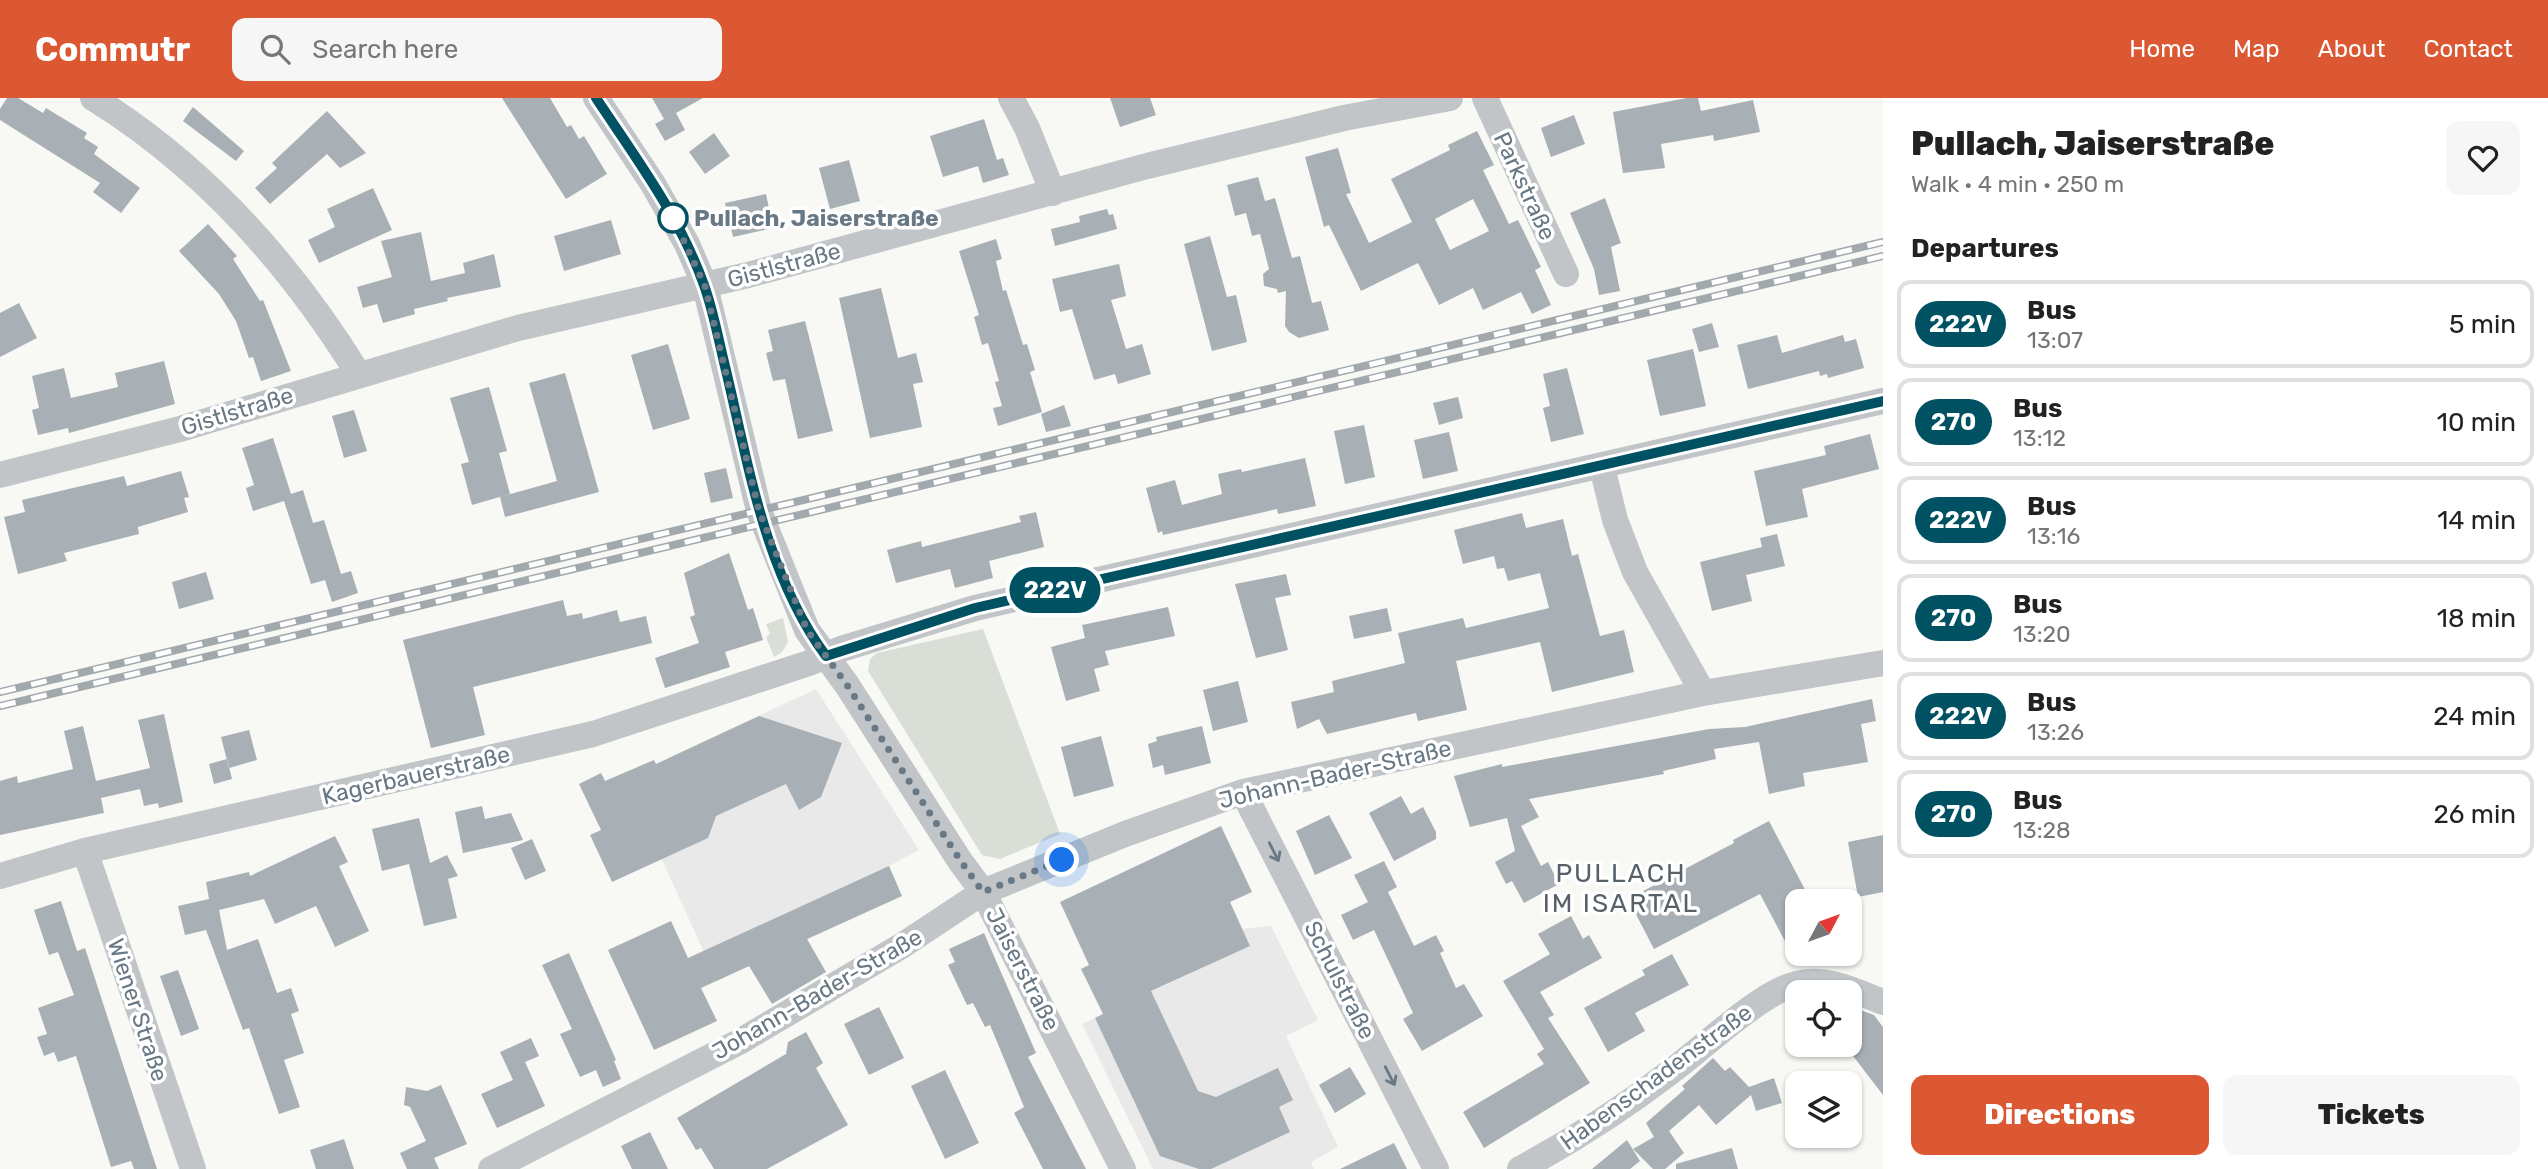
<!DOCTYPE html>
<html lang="en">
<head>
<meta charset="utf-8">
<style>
	:root { --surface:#fff; --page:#f6f6f6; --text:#222; --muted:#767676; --line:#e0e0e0; --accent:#db5832 }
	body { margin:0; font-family:Rubik,sans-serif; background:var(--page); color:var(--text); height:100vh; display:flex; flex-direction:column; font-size:26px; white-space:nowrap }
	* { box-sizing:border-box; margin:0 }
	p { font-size:23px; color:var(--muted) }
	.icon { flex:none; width:38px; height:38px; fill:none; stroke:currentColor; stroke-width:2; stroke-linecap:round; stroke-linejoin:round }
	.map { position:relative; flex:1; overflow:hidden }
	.side { display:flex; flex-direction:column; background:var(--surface); width:665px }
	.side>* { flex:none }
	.badge { padding:0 14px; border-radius:23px; font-size:24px; line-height:46px }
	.needle { width:46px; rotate:49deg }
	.fabs { position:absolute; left:1785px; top:791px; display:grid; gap:14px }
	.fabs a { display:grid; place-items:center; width:77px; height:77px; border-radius:14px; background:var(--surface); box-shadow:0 2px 5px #0004; font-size:35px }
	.you { position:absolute; width:35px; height:35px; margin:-18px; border:5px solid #fff; border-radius:50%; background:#1a73e8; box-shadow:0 0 0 10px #1a73e833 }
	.map>.badge { position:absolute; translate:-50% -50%; box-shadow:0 0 0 4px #fff }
	h2 { padding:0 28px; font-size:26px; line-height:63px }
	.round { display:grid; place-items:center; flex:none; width:74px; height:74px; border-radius:14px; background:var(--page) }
	.overview { display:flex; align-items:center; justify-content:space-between; height:119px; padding:0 28px }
	h1 { font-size:33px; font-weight:800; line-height:52px }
	.button { display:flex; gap:14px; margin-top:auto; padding:14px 28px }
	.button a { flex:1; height:80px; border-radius:14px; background:var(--accent); color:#fff; font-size:28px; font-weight:800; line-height:80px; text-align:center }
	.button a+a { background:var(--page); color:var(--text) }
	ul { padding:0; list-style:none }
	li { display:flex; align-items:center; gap:21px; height:88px; margin:0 14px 10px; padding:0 14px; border:4px solid var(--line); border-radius:14px }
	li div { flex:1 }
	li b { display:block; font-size:26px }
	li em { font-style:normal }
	li .badge { min-width:77px; font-weight:700; text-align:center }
	header { display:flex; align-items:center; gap:42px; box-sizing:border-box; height:98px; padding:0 35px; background:var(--accent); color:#fff }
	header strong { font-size:33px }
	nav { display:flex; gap:38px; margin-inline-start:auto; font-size:24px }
	.search { width:490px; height:63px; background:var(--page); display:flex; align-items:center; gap:18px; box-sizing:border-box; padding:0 24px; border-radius:14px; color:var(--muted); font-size:26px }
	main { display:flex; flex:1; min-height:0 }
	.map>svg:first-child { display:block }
	.built { fill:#e8e9e8 }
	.green { fill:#d9ded6 }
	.building { fill:#a8b0b5; fill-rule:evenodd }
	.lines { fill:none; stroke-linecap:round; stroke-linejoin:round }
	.minor { stroke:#c1c5c8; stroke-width:26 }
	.rail-casing { stroke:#a2a9ad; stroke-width:8 }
	.rail { stroke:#fff; stroke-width:5; stroke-dasharray:16; stroke-linecap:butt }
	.oneway { stroke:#687884 }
	.line-casing { stroke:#fff; stroke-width:16 }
	.line { stroke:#005262; stroke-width:10 }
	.walk { stroke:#687884; stroke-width:7; stroke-dasharray:0 12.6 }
	.stop-dot { fill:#fff; stroke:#005262; stroke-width:3.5 }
	.labels { text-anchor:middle; stroke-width:7; stroke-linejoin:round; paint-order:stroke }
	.street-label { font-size:23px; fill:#687884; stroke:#fff }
	.stop-label { font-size:23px; font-weight:bold; fill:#687884; stroke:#fff; text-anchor:start }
	.quarter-label { font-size:26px; letter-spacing:2px; fill:#56616a; stroke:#fff }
</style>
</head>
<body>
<header>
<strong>Commutr</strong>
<div class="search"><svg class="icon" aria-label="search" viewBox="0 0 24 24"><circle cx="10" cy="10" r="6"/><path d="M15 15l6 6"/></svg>Search here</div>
<nav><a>Home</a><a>Map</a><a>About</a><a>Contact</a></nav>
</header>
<main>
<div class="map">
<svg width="1883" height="1071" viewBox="0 0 1883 1071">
	<rect width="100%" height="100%" fill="#f8f8f5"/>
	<path class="built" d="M 816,591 L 919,752 L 889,768 L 902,798 L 717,883 L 640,713 L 629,673 L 654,662 L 662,678 L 674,672 L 668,660 Z
		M 1271,828 L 1318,922 L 1286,938 L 1338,1049 L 1311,1064 L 1314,1071 L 1153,1071 L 1082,926 L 1249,848 L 1242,831 Z"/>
	<path class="green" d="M 783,520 L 788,544 L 782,554 L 774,559 L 766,539 L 770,536 L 766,526 Z
		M 983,531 L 1060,736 L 1000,761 L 982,757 L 868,573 L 870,561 L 877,555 Z"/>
	<path class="building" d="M 7,0 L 18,0 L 43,15 L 46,10 L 87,35 L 84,40 L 98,49 L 94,56 L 140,90 L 121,115 L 93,94 L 100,85 L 0,22 L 0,11 Z
		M 502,0 L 550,0 L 567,29 L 571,27 L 579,41 L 584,38 L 607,76 L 566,101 Z
		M 652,0 L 703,0 L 676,15 L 685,32 L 665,43 L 655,26 L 664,21 Z
		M 1110,0 L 1150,0 L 1156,17 L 1120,29 Z
		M 1687,0 L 1698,0 L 1701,13 L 1753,2 L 1760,34 L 1714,43 L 1713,37 L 1661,46 L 1665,70 L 1623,75 L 1613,14 Z
		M 193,9 L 244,53 L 236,63 L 183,23 Z
		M 327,13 L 366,55 L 340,70 L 327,56 L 270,106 L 255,90 L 277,70 L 272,65 Z
		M 1574,17 L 1585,46 L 1551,59 L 1541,30 Z
		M 984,21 L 997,62 L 1003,60 L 1009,77 L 983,85 L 978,68 L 943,79 L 930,38 Z
		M 1477,33 L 1494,67 L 1483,72 L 1509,126 L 1518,122 L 1541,169 L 1535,172 L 1551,207 L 1532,216 L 1521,194 L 1483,212 L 1473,190 L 1439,207 L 1418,165 L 1361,193 L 1329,127 L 1324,129 L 1305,59 L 1338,50 L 1351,95 L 1346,96 L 1369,145 L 1412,124 L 1391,81 L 1450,52 L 1448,47 ZM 1473,101 L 1489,133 L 1450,152 L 1435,121 Z
		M 714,35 L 730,58 L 705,76 L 689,54 Z
		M 849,62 L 860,103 L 830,111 L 819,70 Z
		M 1258,79 L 1265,103 L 1275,100 L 1292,160 L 1300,158 L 1312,205 L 1321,203 L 1329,232 L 1299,240 L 1289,234 L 1285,228 L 1286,193 L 1278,195 L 1277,191 L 1264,188 L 1263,176 L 1269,171 L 1260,136 L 1252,138 L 1246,115 L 1235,118 L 1227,87 Z
		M 373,90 L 392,132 L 319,165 L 308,142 L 335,129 L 327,111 Z
		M 766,96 L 773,130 L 733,139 L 725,105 Z
		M 1605,100 L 1621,145 L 1611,149 L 1620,193 L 1599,197 L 1594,171 L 1570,115 Z
		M 1107,111 L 1109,117 L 1113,116 L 1117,131 L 1055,148 L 1051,131 L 1080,124 L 1079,118 Z
		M 611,122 L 621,156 L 564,173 L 554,138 Z
		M 208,126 L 237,158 L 233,161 L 260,203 L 263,202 L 291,273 L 261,283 L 253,259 L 249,260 L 236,223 L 219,196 L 179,153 Z
		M 421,134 L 431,183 L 465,175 L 463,165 L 494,156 L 501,189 L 447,200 L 448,203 L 414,211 L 415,216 L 383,225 L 377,206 L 363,210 L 357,189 L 392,179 L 381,143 Z
		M 1210,138 L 1227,199 L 1236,197 L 1247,244 L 1212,253 L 1184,146 Z
		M 996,141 L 1002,161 L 996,163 L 1003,193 L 1006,192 L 1023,247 L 1027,246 L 1035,272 L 1030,274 L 1042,314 L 998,328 L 993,310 L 1002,308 L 995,284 L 999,283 L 988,245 L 982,247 L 974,219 L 979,217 L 959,153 Z
		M 1119,166 L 1126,198 L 1111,202 L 1126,251 L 1142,246 L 1151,276 L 1118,286 L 1115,276 L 1094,282 L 1072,211 L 1060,214 L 1052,181 Z
		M 881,190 L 898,260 L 916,255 L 923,284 L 913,286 L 922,329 L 870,340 L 839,200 Z
		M 19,205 L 37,240 L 0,259 L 0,215 Z
		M 805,223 L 833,333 L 798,341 L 785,281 L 773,283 L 766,255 L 773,253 L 768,232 Z
		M 1712,225 L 1719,249 L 1699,254 L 1692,231 Z
		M 1777,237 L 1782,255 L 1843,237 L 1845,244 L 1856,241 L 1864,270 L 1828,280 L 1827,276 L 1820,278 L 1819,273 L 1748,291 L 1737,247 Z
		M 668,246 L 690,321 L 653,332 L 631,257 Z
		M 1693,251 L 1706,308 L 1660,318 L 1647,262 Z
		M 164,263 L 175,306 L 69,335 L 68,330 L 38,337 L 32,312 L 39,310 L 32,278 L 64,270 L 71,300 L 118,289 L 115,275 Z
		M 1567,270 L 1584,336 L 1551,344 L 1543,310 L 1550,308 L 1543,276 Z
		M 565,275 L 599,394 L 505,419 L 500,399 L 557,383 L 529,285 Z
		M 489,289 L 507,353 L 499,355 L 510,396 L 472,407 L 461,366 L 469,364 L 450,300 Z
		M 1458,299 L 1463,320 L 1439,327 L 1433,305 Z
		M 1064,307 L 1071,328 L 1046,334 L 1041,316 Z
		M 354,312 L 367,353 L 344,360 L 332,318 Z
		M 1364,327 L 1375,379 L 1345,386 L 1334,333 Z
		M 1449,334 L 1458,373 L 1423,381 L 1414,342 Z
		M 1870,336 L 1879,371 L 1802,391 L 1808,419 L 1766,428 L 1754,373 L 1826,357 L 1824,348 Z
		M 273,340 L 291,396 L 303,392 L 313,425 L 324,422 L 341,476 L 351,473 L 358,495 L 332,504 L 325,482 L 311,486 L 284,403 L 253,413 L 246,390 L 254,387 L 242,350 Z
		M 1305,360 L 1316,408 L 1278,416 L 1277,411 L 1163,437 L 1162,433 L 1158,435 L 1146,390 L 1175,382 L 1182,407 L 1222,396 L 1218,376 L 1241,371 L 1242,374 Z
		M 726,370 L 733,400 L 711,405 L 704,375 Z
		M 181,373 L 189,399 L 184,400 L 188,414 L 138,429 L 139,436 L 64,455 L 67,463 L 18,476 L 4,419 L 25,414 L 22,402 L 124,378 L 127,388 Z
		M 1036,414 L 1044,449 L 989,463 L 993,480 L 955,490 L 950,471 L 896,485 L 887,452 L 921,443 L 922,449 L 1021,424 L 1019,418 Z
		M 1522,415 L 1526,430 L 1563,421 L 1572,458 L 1578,456 L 1600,538 L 1624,532 L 1634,574 L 1552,594 L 1540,544 L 1456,563 L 1467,612 L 1418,623 L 1416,615 L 1327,636 L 1319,621 L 1297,631 L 1291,604 L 1334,594 L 1332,583 L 1405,565 L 1398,535 L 1463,520 L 1466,530 L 1549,510 L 1540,475 L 1508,483 L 1504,470 L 1497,471 L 1494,458 L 1463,466 L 1454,432 Z
		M 1777,436 L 1785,468 L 1746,477 L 1752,503 L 1712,513 L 1700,464 L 1762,449 L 1760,440 Z
		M 729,455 L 748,512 L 753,510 L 763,542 L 725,554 L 730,569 L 665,590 L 655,560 L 699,545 L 690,519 L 695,517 L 684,475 Z
		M 206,474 L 214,501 L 179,511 L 172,484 Z
		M 1286,476 L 1291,497 L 1275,500 L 1288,552 L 1256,560 L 1235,486 Z
		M 563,502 L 567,518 L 582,515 L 583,521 L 617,512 L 620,524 L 646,518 L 652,545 L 473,589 L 485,637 L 431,650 L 403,542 Z
		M 1168,509 L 1175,538 L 1105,553 L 1109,567 L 1094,571 L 1100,593 L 1066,603 L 1051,549 L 1085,540 L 1082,527 Z
		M 1387,510 L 1392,533 L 1354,541 L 1349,518 Z
		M 1238,583 L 1248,624 L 1213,633 L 1203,592 Z
		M 1872,601 L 1876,623 L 1861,626 L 1868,664 L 1803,675 L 1805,688 L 1769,696 L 1759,644 L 1714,651 L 1716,661 L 1663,673 L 1664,676 L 1529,701 L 1539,719 L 1521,728 L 1541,768 L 1548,764 L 1559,786 L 1524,805 L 1512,783 L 1506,786 L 1495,764 L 1515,753 L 1507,720 L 1470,729 L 1454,678 L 1502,666 L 1502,669 L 1709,631 L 1745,629 Z
		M 164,616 L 183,704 L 159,710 L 158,705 L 144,708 L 140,691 L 101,700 L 104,715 L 0,737 L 0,683 L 17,678 L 18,685 L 73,671 L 64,633 L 83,628 L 96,683 L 150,670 L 138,622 Z
		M 759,618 L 842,645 L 821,699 L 799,712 L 786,686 L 716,718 L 708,740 L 612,784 L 590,737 L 601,732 L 579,686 L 601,675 L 605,683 L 654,662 L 656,666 Z
		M 1202,628 L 1211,665 L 1165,677 L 1163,667 L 1153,670 L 1148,646 L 1157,643 L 1156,639 Z
		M 249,632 L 257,662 L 229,670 L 221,639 Z
		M 1101,638 L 1114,688 L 1074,699 L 1061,649 Z
		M 227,661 L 232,681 L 214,686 L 209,666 Z
		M 1401,698 L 1411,716 L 1423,709 L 1436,734 L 1436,741 L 1394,763 L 1369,715 Z
		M 482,708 L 485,721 L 511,715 L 523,742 L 463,755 L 455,714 Z
		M 1329,717 L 1352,760 L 1315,777 L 1296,733 Z
		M 419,720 L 430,765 L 447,757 L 458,778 L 448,781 L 457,820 L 424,828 L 409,766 L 382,773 L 372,731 Z
		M 1769,723 L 1811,803 L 1797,803 L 1797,866 L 1760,796 L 1654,851 L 1628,801 L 1734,745 L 1733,742 Z
		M 1221,728 L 1252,794 L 1230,804 L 1250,848 L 1151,893 L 1198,993 L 1216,999 L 1278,970 L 1293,1002 L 1279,1009 L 1290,1034 L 1211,1071 L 1199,1071 L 1160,1058 L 1095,920 L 1103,916 L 1081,871 L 1089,867 L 1060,804 Z
		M 1883,737 L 1883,794 L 1858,799 L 1848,744 Z
		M 335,738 L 348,764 L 339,768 L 369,833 L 335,849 L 316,808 L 275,826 L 264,801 L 219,812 L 227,852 L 258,841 L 277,895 L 291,890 L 299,913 L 291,916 L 304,955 L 284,962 L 300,1009 L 279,1016 L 249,930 L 243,932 L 206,832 L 185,837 L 178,808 L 209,801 L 206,784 L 249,774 L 250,778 Z
		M 532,741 L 546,773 L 525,782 L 511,750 Z
		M 1384,763 L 1397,789 L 1388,794 L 1414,848 L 1436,837 L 1444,853 L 1440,855 L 1456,890 L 1464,886 L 1483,918 L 1422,953 L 1403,921 L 1413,915 L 1374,832 L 1353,842 L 1341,817 L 1368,804 L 1354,777 Z
		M 889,768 L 902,798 L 807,841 L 826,874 L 772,906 L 749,868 L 701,890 L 717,923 L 654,952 L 608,852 L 671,823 L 688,860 Z
		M 61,803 L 77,853 L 85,850 L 157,1071 L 134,1071 L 131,1063 L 111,1069 L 76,958 L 58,964 L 54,954 L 44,958 L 37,939 L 47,936 L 38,910 L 74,897 L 58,854 L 49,857 L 34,812 Z
		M 1571,818 L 1583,841 L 1589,837 L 1602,860 L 1540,894 L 1554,917 L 1548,920 L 1590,985 L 1484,1050 L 1463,1014 L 1544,966 L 1537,956 L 1544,951 L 1503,883 L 1550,856 L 1538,836 Z
		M 984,835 L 1036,955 L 1028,959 L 1086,1071 L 1043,1071 L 1014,1015 L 1024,1009 L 990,927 L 985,929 L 973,905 L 967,907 L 948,867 L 955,864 L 949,851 Z
		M 569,855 L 616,962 L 614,963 L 621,981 L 603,989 L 596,972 L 580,979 L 560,936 L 572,931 L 542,867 Z
		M 1672,856 L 1689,887 L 1635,915 L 1645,933 L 1608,954 L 1584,910 L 1645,877 L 1642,872 Z
		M 178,872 L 199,931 L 181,938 L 160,878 Z
		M 1850,908 L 1874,917 L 1883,929 L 1883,997 L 1850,954 Z
		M 879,909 L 904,960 L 869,977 L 844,926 Z
		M 806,934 L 823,965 L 816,970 L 848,1027 L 767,1071 L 714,1071 L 701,1050 L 696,1052 L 677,1020 L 786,956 L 788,944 Z
		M 531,940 L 539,958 L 525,964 L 545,1008 L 497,1030 L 481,996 L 513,982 L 500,954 Z
		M 1713,960 L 1725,973 L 1730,969 L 1749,989 L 1774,980 L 1782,1005 L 1756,1013 L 1751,997 L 1716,1027 L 1699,1007 L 1669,1033 L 1684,1055 L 1665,1071 L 1653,1071 L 1633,1051 L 1654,1039 L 1646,1025 L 1685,991 L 1682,988 Z
		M 1350,969 L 1366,996 L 1335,1015 L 1319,987 Z
		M 945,972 L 979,1045 L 945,1061 L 911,988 Z
		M 441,987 L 467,1046 L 434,1060 L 439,1071 L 407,1071 L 400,1055 L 426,1043 L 410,1009 L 404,1007 L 406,989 L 427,993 Z
		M 650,1034 L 668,1071 L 632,1071 L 621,1048 Z
		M 344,1041 L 354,1071 L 316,1071 L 310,1052 Z
		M 1627,1042 L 1640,1063 L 1630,1071 L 1592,1071 Z
		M 1394,1045 L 1407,1071 L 1340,1071 Z
		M 1732,1050 L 1738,1071 L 1676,1071 L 1676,1066 Z"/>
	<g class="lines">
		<path class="minor" d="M 93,0 C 203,68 291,167 359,277
			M 596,0 L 653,86 L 687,146 L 705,188 L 759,413 L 807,532 L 847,587 L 960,763 L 983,794 L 1123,1071
			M 1011,0 L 1027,30 L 1053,95
			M 1485,0 L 1566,176
			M 1602,369 L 1615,422 L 1635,474 L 1703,595
			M 0,377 L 180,331 L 518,230 L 748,177 L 1147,68 L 1344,20 L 1450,0
			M 1243,694 L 1436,1071
			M 85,753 L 193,1071
			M 0,778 L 85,753 L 593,636 L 809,565 L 841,551 L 975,510 L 1883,303
			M 491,1071 L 739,944 L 903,847 L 983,794 L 1125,736 L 1243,694 L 1703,595 L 1883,565
			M 1520,1071 C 1574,1042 1625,1009 1673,972 C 1704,949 1760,895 1796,886 C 1826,878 1855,893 1883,904"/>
		<defs>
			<path id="rail" d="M 0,594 L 1883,144
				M 0,608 L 1883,158"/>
		</defs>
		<use href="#rail" class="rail-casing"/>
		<use href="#rail" class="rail"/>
	</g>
	<defs><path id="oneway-shaft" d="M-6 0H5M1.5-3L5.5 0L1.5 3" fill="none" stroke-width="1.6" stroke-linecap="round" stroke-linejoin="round" transform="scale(1.75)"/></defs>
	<g class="oneway">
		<use href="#oneway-shaft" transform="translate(1274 754) rotate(63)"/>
		<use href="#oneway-shaft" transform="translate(1390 978) rotate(63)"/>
	</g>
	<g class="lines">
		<defs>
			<path id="line" d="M 596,0 C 636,60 680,119 704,187 C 713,212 718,239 724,264 C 748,363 764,474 826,558 L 975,510 L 1883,303"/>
		</defs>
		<use href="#line" class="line-casing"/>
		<use href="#line" class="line"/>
		<path class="walk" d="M 673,120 L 705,188 L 759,413 L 807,532 L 847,587 L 960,762 L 983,794 L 1062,762"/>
	</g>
	<circle class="stop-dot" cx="673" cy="120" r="14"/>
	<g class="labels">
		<g class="street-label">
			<text transform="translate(1525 88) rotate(65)" y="8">Parkstraße</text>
			<text transform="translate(784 167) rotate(-15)" y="8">Gistlstraße</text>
			<text transform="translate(237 313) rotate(-17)" y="8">Gistlstraße</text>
			<text transform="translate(1335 676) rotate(-13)" y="8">Johann-Bader-Straße</text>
			<text transform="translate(416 677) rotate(-13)" y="8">Kagerbauerstraße</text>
			<text transform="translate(1023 871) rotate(63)" y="8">Jaiserstraße</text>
			<text transform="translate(1340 882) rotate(63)" y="8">Schulstraße</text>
			<text transform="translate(817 896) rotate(-30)" y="8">Johann-Bader-Straße</text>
			<text transform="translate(138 912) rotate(72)" y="8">Wiener Straße</text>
			<text transform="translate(1656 979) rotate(-36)" y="8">Habenschadenstraße</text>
		</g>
		<g class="stop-label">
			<text x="694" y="128">Pullach, Jaiserstraße</text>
		</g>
		<g class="quarter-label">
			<text x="1621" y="784">PULLACH<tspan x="1621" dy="30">IM ISARTAL</tspan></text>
		</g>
	</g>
</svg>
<div class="fabs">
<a><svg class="needle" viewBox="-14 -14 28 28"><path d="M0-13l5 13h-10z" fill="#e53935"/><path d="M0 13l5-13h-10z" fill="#767676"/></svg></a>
<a><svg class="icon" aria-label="locate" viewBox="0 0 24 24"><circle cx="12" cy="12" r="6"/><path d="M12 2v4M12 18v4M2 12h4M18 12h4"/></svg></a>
<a><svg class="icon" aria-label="layers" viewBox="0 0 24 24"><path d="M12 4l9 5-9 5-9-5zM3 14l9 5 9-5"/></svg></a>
</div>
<div class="you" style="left:1062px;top:762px"></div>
<b class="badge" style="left:1055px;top:492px;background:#005262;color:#fff">222V</b>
</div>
<section class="side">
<div class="overview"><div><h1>Pullach, Jaiserstraße</h1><p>Walk · 4 min · 250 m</p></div><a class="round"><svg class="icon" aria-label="heart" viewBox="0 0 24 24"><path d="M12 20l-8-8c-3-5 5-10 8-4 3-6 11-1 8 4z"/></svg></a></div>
<h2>Departures</h2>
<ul>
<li><span class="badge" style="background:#005262;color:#fff">222V</span><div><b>Bus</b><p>13:07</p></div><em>5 min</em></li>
<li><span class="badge" style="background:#005262;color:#fff">270</span><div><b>Bus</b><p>13:12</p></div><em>10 min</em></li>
<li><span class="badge" style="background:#005262;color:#fff">222V</span><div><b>Bus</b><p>13:16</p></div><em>14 min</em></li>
<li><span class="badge" style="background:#005262;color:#fff">270</span><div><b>Bus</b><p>13:20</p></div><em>18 min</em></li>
<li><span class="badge" style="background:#005262;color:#fff">222V</span><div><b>Bus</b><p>13:26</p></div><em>24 min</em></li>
<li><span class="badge" style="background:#005262;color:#fff">270</span><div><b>Bus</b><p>13:28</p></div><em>26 min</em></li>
</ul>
<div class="button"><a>Directions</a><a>Tickets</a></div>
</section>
</main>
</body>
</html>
